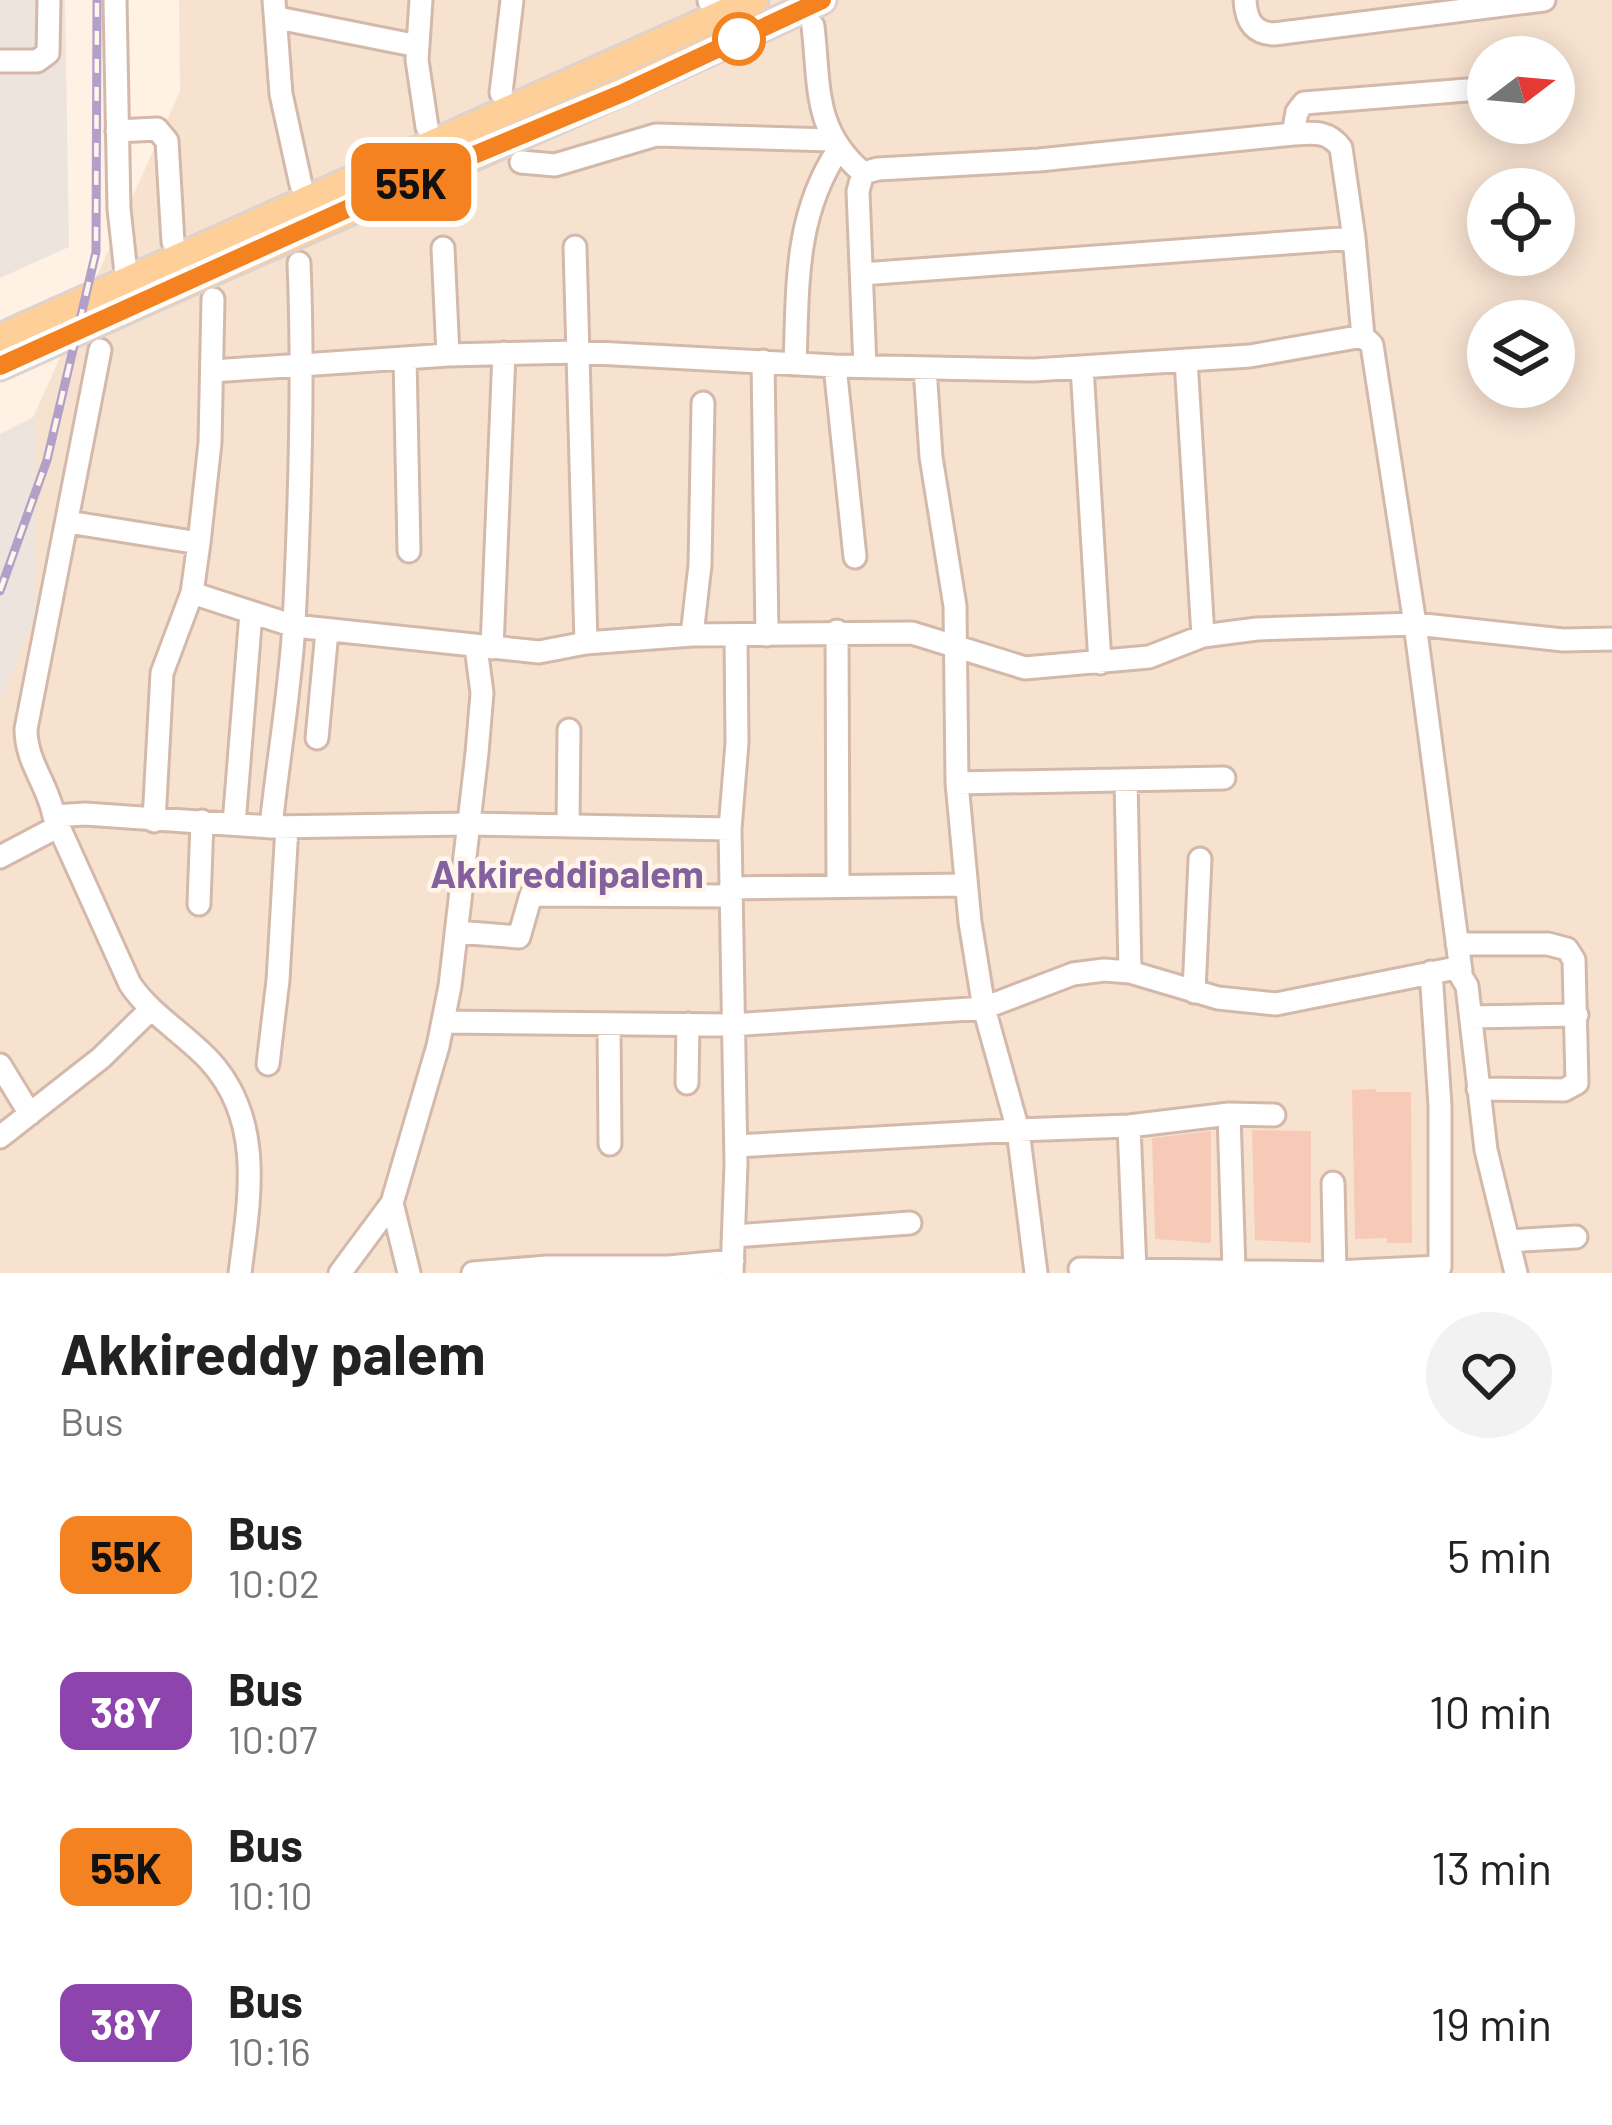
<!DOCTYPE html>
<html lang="en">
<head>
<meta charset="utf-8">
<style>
	:root { --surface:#fff; --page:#f2f2f2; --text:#222; --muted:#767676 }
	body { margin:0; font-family:Barlow,sans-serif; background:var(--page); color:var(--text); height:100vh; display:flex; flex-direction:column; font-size:45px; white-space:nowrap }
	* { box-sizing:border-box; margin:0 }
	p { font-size:39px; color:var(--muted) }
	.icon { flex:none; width:66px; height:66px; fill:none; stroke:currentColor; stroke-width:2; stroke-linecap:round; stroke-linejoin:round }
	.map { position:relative; height:1273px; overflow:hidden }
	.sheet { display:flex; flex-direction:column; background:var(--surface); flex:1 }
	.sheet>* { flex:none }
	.badge { padding:0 24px; border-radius:18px; font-size:42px; line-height:78px }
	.needle { width:78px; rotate:74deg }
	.buttons { position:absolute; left:1467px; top:36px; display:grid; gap:24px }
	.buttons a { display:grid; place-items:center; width:108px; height:108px; border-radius:50%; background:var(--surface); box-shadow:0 6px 30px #0003; font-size:60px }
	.map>.badge { position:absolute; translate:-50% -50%; box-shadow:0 0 0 6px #fff }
	.round { display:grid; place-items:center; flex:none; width:126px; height:126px; border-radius:63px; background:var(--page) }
	.summary { display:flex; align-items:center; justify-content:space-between; height:204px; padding:0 60px }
	h1 { font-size:57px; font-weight:700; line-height:90px }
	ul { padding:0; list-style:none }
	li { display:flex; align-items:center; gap:36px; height:156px; padding:0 60px }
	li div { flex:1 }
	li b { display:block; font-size:45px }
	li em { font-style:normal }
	li .badge { min-width:132px; font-weight:700; text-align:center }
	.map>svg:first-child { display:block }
	.residential { fill:#f7e2d0; fill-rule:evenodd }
	.industrial { fill:#ede4de }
	.building { fill:#f7cab8 }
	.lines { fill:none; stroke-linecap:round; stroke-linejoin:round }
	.minor-casing { stroke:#d4b9aa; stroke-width:27 }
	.major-casing { stroke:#dcd2cf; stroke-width:33 }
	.minor { stroke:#fff; stroke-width:21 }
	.major { stroke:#ffcf99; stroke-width:27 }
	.rail-casing { stroke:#b2a0c9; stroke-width:9 }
	.rail { stroke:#fff5eb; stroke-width:4.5; stroke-dasharray:14; stroke-linecap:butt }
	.line-casing { stroke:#fff; stroke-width:27 }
	.line { stroke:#f58220; stroke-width:18 }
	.stop-dot { fill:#fff; stroke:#f58220; stroke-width:6 }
	.labels { text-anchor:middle; stroke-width:9; stroke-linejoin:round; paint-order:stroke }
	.neighbourhood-label { font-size:39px; font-weight:bold; fill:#83619e; stroke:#fff5eb }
</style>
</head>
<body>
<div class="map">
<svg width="1612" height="1273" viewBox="0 0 1612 1273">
	<rect width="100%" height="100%" fill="#fff1e3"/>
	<path class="residential" d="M 179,0 L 1612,0 L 1612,1273 L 0,1273 L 0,491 L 180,91 ZM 1488,57 L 1554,57 L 1554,123 L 1488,123 ZM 1488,189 L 1554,189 L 1554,255 L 1488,255 ZM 1488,321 L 1554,321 L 1554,387 L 1488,387 Z"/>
	<path class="industrial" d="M 0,0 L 65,0 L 69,247 L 0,278 Z
		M 35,416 L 36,612 L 0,701 L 0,434 Z"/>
	<path class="building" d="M 1376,1089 L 1376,1092 L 1411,1092 L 1412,1243 L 1387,1243 L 1387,1238 L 1355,1239 L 1352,1090 Z
		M 1252,1130 L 1311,1131 L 1311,1243 L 1255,1240 Z
		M 1211,1131 L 1211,1243 L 1155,1239 L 1152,1138 Z"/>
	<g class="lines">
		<defs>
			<path id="minor" d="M 115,0 L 119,209 L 127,282
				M 274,0 L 281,94 L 301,185
				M 421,0 L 417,60 L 427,127
				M 1245,0 C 1246,20 1253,33 1274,34 L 1544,0
				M 709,1 L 710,0
				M 278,18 L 418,46
				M 813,26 C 820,88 813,130 863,173
				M 0,61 L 37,61 L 48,53 L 49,0
				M 501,93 L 512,0
				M 117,131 L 157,129 L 167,141 L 173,242
				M 1293,134 L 1297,112 L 1304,103 L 1467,90
				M 521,162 L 555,165 L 656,135 L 831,140
				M 1354,238 L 1363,336
				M 575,247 L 586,643
				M 443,248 L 448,355
				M 862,274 L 1354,238 L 1341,148 C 1328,130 1313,133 1293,134 L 1039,160 L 878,169 L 863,173 L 858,191 L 865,367
				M 100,350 L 26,729 C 26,763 48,784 54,816 L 130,984 C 151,1015 185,1034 210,1061 C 265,1122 249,1200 240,1273
				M 405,358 L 409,551
				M 1186,360 L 1203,636
				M 763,361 L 767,635
				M 795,364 C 798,286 794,217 838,150
				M 835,366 L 855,557
				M 1082,367 L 1100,663
				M 213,371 L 448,355 L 578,352 L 835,366 L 1034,370 L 1250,356 L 1363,336 L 1372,345 L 1415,624 L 1461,971
				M 68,522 L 199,543 L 192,593
				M 199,543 L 210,443 L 213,299
				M 837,631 L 838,887
				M 692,635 L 700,565 L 703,403
				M 492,648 L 504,353
				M 317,738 L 327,631
				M 1126,780 L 1130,972
				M 957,783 L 1224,778
				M 54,816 L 85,814 L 271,827 L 467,824 L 730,829
				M 154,821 L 162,673 L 192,593 L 294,626 L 539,652 L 586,643 L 692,635 L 912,633 L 1025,668 L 1149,657 L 1203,636 L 1257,629 L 1415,624 L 1563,640 L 1612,639
				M 234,824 L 251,613
				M 568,826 L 569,730
				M 271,827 C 278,759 290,692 294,624 C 300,504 304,383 299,263
				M 0,857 L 59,826
				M 730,888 L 966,885
				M 199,904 L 202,821
				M 457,932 L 519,937 L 531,895 L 730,896
				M 1457,944 L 1548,944 L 1567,949 L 1574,960 L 1577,1083 L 1564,1090 L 1478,1089
				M 1194,992 L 1200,859
				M 1471,1017 L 1577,1015
				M 443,1022 L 732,1025 L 984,1008 L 1073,974 L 1104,970 L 1130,972 L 1218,998 L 1276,1004 L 1456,968 L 1467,986 L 1486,1150 L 1516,1273
				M 609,1024 L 610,1144
				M 268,1064 L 278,980 L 287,827
				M 0,1065 L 30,1114
				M 687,1083 L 688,1024
				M 1229,1114 L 1234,1270
				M 1129,1126 L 1135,1270
				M 0,1137 L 101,1058 L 151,1009
				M 736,1146 L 1018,1130 L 984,1008 L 970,922 L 957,783 L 955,606 L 931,457 L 925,368
				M 1333,1183 L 1335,1272 L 1440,1267 L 1440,1105 L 1431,972
				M 392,1203 L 409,1273
				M 735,1236 L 910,1223
				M 1508,1241 L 1576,1237
				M 1080,1269 L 1335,1273
				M 340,1273 L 392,1203 L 438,1046 L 450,986 L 477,753 L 482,693 L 476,647
				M 473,1273 L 547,1267 L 669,1267 L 733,1261
				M 732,1273 L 736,1164 L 730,829 L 737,743 L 736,637
				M 1036,1273 L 1018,1130 L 1129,1126 L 1229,1114 L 1274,1115"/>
			<path id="major" d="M 0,338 L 754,0
				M 0,366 C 273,242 550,126 822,0"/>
		</defs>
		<use href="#minor" class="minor-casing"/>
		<use href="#major" class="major-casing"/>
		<use href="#minor" class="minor"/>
		<use href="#major" class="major"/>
		<defs>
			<path id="rail" d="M 0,591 L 47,460 L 96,252 L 97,0"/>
		</defs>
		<use href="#rail" class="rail-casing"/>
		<use href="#rail" class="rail"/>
	</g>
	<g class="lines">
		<defs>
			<path id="line" d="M 0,366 L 378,195 L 625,92 L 822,0"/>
		</defs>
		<use href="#line" class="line-casing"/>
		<use href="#line" class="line"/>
	</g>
	<circle class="stop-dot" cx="739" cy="39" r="24"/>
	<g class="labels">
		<g class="neighbourhood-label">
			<text x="567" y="888">Akkireddipalem</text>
		</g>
	</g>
</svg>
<div class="buttons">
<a><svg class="needle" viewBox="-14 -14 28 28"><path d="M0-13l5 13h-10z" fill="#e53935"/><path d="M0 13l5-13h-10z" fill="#767676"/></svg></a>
<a><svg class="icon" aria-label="locate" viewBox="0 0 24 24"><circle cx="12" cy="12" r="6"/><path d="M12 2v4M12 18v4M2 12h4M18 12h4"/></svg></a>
<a><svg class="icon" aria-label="layers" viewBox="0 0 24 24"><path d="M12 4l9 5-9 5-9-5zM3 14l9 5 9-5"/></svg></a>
</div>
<b class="badge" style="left:411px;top:182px;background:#f58220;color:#111">55K</b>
</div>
<section class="sheet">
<div class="summary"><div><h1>Akkireddy palem</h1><p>Bus</p></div><a class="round"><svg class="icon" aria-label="heart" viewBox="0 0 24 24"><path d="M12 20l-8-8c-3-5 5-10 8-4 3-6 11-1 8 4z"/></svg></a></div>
<ul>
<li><span class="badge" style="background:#f58220;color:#111">55K</span><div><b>Bus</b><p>10:02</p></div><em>5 min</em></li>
<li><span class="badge" style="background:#8e44ad;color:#fff">38Y</span><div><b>Bus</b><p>10:07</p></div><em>10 min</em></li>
<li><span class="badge" style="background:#f58220;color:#111">55K</span><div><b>Bus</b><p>10:10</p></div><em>13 min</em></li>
<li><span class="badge" style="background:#8e44ad;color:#fff">38Y</span><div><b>Bus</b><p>10:16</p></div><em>19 min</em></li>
</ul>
</section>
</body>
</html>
